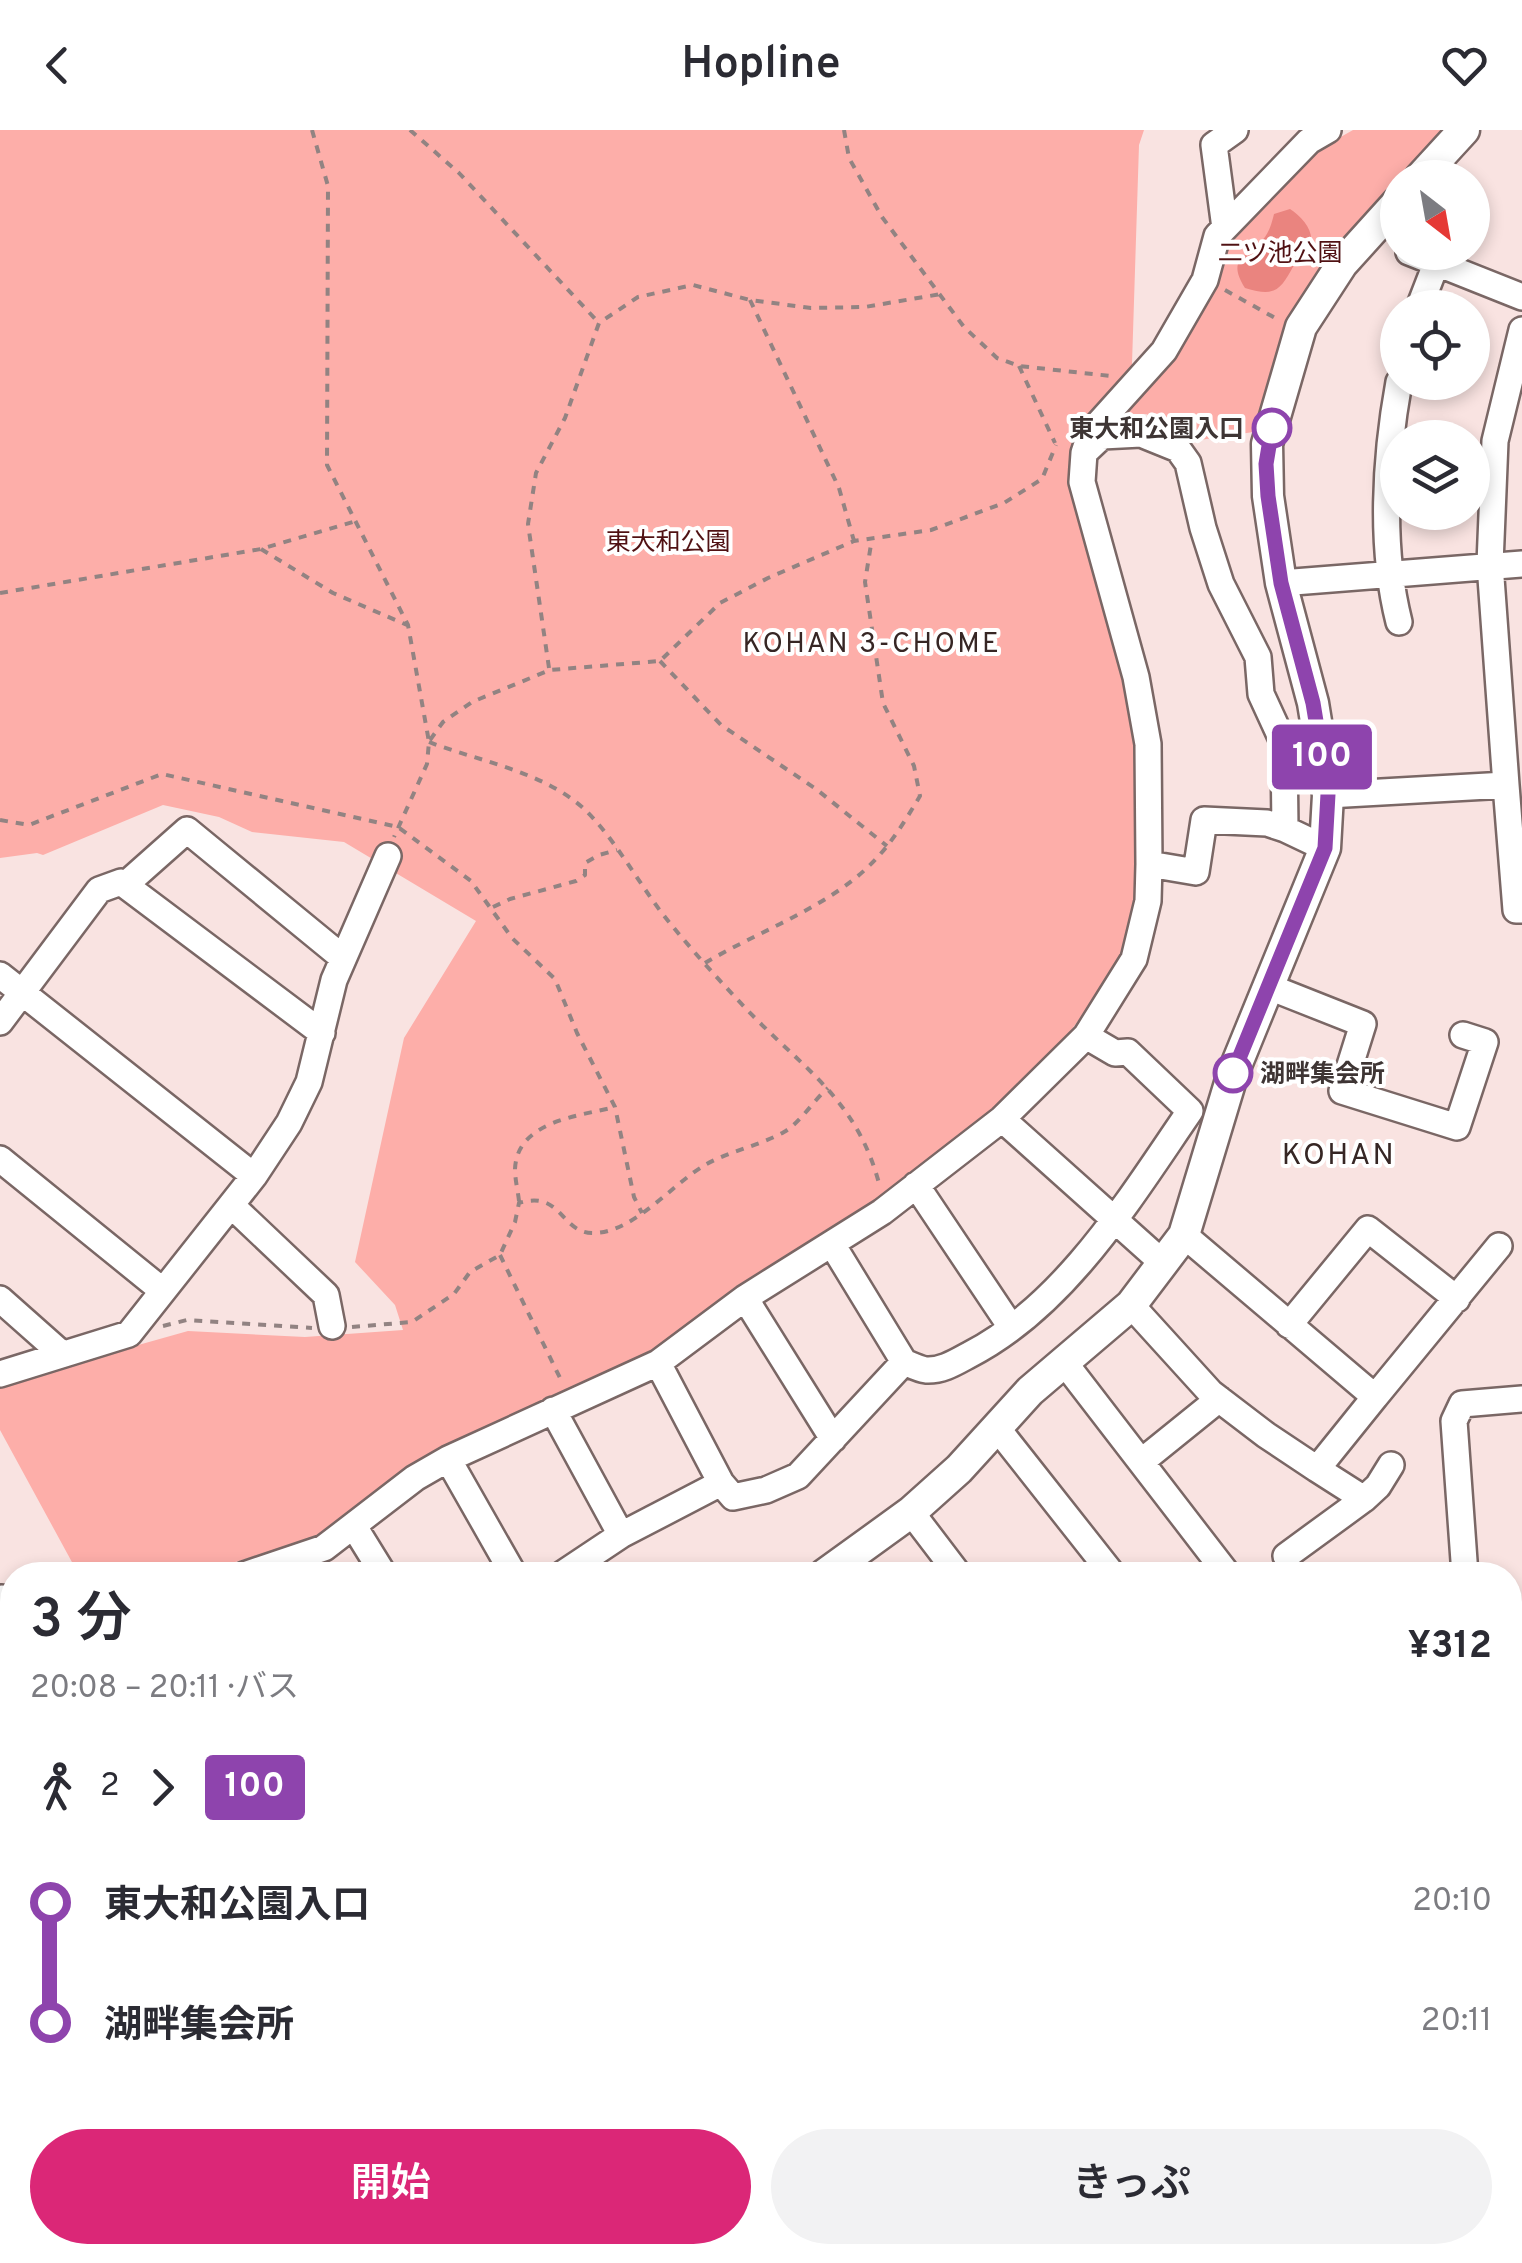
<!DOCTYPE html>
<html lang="ja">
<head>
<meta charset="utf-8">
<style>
	:root { --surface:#fff; --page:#f2f2f3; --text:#2b2b33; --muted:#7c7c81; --accent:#db2777 }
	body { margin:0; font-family:Overpass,"Noto Sans JP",sans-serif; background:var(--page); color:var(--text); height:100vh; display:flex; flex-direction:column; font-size:38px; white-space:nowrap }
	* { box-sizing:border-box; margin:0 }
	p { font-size:32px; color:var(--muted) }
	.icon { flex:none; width:55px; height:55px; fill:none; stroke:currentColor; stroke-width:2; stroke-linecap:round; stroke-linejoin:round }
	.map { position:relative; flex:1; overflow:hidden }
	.drawer { position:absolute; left:0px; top:1432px; width:1522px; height:702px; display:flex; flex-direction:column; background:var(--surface); border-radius:40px 40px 0 0; box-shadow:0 5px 15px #0003 }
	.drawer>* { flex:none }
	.badge { padding:0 20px; border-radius:8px; font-size:35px; line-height:65px }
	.needle { width:65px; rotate:149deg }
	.buttons { position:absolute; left:1380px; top:30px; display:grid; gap:20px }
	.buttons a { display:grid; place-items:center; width:110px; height:110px; border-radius:50%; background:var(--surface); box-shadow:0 5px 15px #0003; font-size:50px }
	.map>.badge { position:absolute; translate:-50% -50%; box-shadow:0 0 0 5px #fff }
	.legs { display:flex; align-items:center; gap:15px; height:110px; padding:0 30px; font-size:32px }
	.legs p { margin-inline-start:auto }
	.head { display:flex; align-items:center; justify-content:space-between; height:170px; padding:0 30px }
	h1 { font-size:55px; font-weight:600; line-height:75px }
	.button { display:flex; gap:20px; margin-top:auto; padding:20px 30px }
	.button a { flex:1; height:115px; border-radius:60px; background:var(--accent); color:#fff; font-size:40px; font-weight:600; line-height:115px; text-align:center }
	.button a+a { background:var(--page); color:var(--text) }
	ul { padding:0 30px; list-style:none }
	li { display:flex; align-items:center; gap:35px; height:120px; font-size:38px }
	li i { display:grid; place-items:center; width:15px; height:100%; margin:0 12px; background:currentColor }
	li i::after { content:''; width:25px; height:25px; margin:-12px; border:8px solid; border-radius:50%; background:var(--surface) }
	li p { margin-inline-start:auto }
	li:first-child i { background:linear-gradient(#0000 50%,currentColor 0) }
	li:last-child i { background:linear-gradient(currentColor 50%,#0000 0) }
	header { display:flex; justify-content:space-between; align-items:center; height:130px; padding:0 30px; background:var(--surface); font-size:45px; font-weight:600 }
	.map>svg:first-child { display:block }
	.green { fill:#fdaea9 }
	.water { fill:#ea847f }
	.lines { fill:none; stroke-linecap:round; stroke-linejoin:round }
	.service-casing { stroke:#7a6765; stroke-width:18 }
	.minor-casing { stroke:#7a6765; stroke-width:30 }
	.tertiary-casing { stroke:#7a6765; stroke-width:35 }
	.path { stroke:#928382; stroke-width:4; stroke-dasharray:8 8; stroke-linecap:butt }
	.service { stroke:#fff; stroke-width:12 }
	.minor { stroke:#fff; stroke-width:25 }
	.tertiary { stroke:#fff; stroke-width:30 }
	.line-1-casing { stroke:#fff; stroke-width:22 }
	.line-1 { stroke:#8e44ad; stroke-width:15 }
	.stop-1-dot { fill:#fff; stroke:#8e44ad; stroke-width:5 }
	.labels { text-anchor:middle; stroke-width:8; stroke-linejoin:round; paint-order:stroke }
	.park-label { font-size:25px; fill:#501113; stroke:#fff }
	.stop-label { font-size:25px; font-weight:bold; fill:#3e3534; stroke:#fff; text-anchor:end }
	.neighbourhood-label { font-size:28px; letter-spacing:2.5px; fill:#362624; stroke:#fff }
	.quarter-label { font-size:30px; letter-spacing:2.5px; fill:#362624; stroke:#fff }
</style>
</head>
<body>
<header><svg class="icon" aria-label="back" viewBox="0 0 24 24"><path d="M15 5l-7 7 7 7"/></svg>Hopline<svg class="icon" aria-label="heart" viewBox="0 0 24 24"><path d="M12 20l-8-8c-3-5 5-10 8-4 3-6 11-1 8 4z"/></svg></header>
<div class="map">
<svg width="1522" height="2133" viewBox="0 0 1522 2133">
	<rect width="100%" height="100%" fill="#f9e3e1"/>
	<path class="green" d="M 0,0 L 1144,0 L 1139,15 L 1131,265 L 1221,107 L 1316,21 L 1353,0 L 1450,0 L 1406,47 L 1398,48 L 1397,57 L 1358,100 L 1260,301 L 1200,310 L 1146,284 L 1079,293 L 1073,340 L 1139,610 L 1141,739 L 1124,829 L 1040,942 L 880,1070 L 652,1222 L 568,1265 L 322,1406 L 192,1445 L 79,1445 L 0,1300 L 0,1254 L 188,1201 L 305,1207 L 403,1200 L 395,1175 L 355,1132 L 404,908 L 476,791 L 344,712 L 252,702 L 219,687 L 163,675 L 43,725 L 37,723 L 0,728 Z
		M 1522,1621 L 1522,1765 L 1510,1771 L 1510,1622 Z
		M 1510,1834 L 1522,1856 L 1522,1904 L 1510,1912 Z
		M 1510,2084 L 1522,2087 L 1522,2133 L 1087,2133 L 1076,2123 L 1510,2122 Z
		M 867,2123 L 1023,2123 L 1018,2133 L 866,2133 Z"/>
	<path class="water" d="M 1290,79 C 1305,89 1320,107 1305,125 C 1298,134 1299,125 1294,135 C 1280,161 1275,167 1245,158 C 1225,126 1249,127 1265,107 C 1270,100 1272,92 1274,84 Z
		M 1522,1765 L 1522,1856 L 1510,1834 L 1510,1771 Z
		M 1522,1904 L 1522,2087 L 1510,2084 L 1510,1912 Z
		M 1023,2122 L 1076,2123 L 1087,2133 L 1018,2133 Z"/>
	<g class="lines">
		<defs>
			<path id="service" d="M 0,1955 L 10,1950"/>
			<path id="minor" d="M 1225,98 L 1214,15 L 1235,0
				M 1409,122 L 1522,167
				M 1419,178 L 1436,134
				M 1084,323 L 1102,306 L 1141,304 L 1178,319 L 1188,333 L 1203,398 L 1221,454 L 1258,527 L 1261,564 L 1284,614 L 1285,699 L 1325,718
				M 1281,453 L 1522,434
				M 1399,492 C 1380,417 1385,329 1399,252
				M 1506,655 L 1490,434 L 1495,311 L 1522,200
				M 1328,665 L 1506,655 L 1516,780 L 1522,780
				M 1285,699 L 1267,693 L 1204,690 L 1196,742 L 1149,734 L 1148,614 L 1136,547 L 1082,352 L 1084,323 L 1091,302 L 1164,221 L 1205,150 L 1217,106 L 1309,11 L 1328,0
				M 125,755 L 187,700 L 343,828
				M 0,845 L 254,1046
				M 1267,856 L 1363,894 L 1342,961 L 1457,997 L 1485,912 L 1463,905
				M 0,892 L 99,760 L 121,752 L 322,903
				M 1002,989 L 1164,1134
				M 0,1029 L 163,1161
				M 916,1055 L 1011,1197
				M 231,1075 L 326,1165 L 332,1196
				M 1184,1105 L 1375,1267 L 1499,1116
				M 832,1114 L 904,1232 C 911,1235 919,1239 926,1240 C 942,1241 956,1232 969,1225 C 1066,1175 1130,1068 1190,981 L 1128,922 L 1115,923 L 1086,906
				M 745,1168 L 833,1309
				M 0,1169 L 62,1224
				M 1131,1175 L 1211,1263 L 1266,1305 L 1317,1339 L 1375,1267
				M 1289,1195 L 1368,1099 L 1457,1169
				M 1064,1232 L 1228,1445
				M 658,1233 L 721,1353 L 733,1367 L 766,1360 L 798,1346 L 904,1232
				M 0,1244 L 129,1204 L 254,1046 L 289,993 L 309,952 L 334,850 L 388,726
				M 553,1280 L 621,1405
				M 997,1298 L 1113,1445
				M 448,1329 L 514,1445
				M 1141,1332 L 1219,1269
				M 1364,1369 L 1378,1356 L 1391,1335
				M 911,1382 L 959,1445
				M 355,1398 L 384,1445
				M 1286,1426 L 1364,1369 L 1317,1339
				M 244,1445 L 324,1418 L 415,1348 L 448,1329 L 658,1233 L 745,1168 L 882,1082 L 1002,989 L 1086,906 L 1134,829 L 1148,771 L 1149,734
				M 561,1445 L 621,1405 L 721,1353
				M 1465,1445 L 1454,1291 L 1462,1274 L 1522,1269
				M 2,1468 L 12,1488
				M 1510,1519 L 1522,1518
				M 0,1551 L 12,1583
				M 0,1700 L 12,1697
				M 0,1823 L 12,1821
				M 0,2072 L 12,2088
				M 40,2122 L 42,2133
				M 301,2122 L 307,2133
				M 431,2122 L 436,2133
				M 547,2122 L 554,2133
				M 736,2122 L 743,2133
				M 167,2133 L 183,2122"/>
			<path id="tertiary" d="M 1420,48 L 1464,0
				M 824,1445 L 911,1382 L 959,1339 L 1030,1261 L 1131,1175 L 1184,1105 L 1233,943 L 1325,718 L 1328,665 L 1313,573 L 1281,453 L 1268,366 L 1267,314 L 1301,197 L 1342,134 L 1398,72
				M 1510,1582 L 1522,1583
				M 848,2133 L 849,2122"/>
		</defs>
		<use href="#service" class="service-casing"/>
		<use href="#minor" class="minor-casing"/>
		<use href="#tertiary" class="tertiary-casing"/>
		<path class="path" d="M 312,0 L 328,56 L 327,335 L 408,495 L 429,612 L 427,634 L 394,707
			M 410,0 L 459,43 L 599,193
			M 844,0 L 849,28 L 882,87 L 964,197 L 997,228 L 1019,236 L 1111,246
			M 1225,160 L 1277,189
			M 750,170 L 839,358 L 854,411
			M 1019,236 L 1055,313
			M 261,419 L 333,463 L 407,495
			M 0,463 L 261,419 L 353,392
			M 660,531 L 721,595 L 816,659 L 887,716
			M 549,538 L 528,394 L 536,343 L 565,288 L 599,193 L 638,167 L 693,155 L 750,170 L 811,178 L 865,177 L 941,164
			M 430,610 L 443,592 L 472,572 L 550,540 L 660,531 L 720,473 L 768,448 L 854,411 L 931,400 L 1004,373 L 1042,349 L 1056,315
			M 429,612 C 478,631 541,641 582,677 C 614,706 641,758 669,792 C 696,825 726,858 756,889 C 812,945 859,975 880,1057
			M 0,690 L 29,695 L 162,644 L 398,697 L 471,751 L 512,808 L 555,849 L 577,903 L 615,977 L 634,1067 L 642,1083
			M 493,777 L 510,769 L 576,751 L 585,745 L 585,733 L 599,725 L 617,720
			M 705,833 C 757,802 826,778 869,736 C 890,716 905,691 920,666 L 914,636 L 883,573 L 865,452 L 872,408
			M 519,1071 C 518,1061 515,1050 515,1039 C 517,991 579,986 615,977
			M 500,1125 L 563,1254
			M 163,1196 L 187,1190 L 312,1198
			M 352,1197 L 412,1192 L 454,1164 L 470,1142 L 500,1125 L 515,1092 L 519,1073 C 562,1060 560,1102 592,1103 C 633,1104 672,1054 705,1035 C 729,1021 759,1016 784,1002 C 800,993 813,971 828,958"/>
		<use href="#service" class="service"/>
		<use href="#minor" class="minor"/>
		<use href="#tertiary" class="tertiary"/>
	</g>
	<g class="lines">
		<defs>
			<path id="line-1" d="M 1233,943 L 1325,718 L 1328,664 L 1313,573 L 1281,453 L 1268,366 L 1266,334 L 1272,298"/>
		</defs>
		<use href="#line-1" class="line-1-casing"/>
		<use href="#line-1" class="line-1"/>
	</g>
	<g class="stop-1-dot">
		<circle cx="1272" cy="298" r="18"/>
		<circle cx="1233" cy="943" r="18"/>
	</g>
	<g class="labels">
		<g class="park-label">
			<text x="1280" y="131">二ツ池公園</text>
			<text x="668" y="420">東大和公園</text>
		</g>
		<g class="stop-label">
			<text x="1244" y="307">東大和公園入口</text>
			<text x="1260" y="952" text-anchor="start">湖畔集会所</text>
		</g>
		<g class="neighbourhood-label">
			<text x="872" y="522">KOHAN 3-CHOME</text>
		</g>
		<g class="quarter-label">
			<text x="1339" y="1034">KOHAN</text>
		</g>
	</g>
</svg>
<div class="buttons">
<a><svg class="needle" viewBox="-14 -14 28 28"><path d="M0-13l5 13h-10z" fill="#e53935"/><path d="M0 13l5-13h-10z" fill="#7c7c81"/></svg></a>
<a><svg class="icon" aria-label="locate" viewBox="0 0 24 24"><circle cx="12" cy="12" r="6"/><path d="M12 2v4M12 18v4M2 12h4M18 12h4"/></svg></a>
<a><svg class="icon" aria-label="layers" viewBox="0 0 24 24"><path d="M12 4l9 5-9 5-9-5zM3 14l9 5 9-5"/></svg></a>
</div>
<b class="badge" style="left:1322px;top:627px;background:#8e44ad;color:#fff">100</b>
<section class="drawer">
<div class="head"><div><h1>3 分</h1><p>20:08 – 20:11 · バス</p></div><b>¥312</b></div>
<div class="legs"><svg class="icon" aria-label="walk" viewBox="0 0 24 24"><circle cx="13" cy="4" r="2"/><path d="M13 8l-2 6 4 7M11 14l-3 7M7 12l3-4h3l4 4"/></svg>2<svg class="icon" aria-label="forward" viewBox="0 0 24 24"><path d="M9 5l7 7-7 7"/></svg><b class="badge" style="background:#8e44ad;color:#fff">100</b></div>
<ul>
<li><i style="color:#8e44ad"></i><b>東大和公園入口</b><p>20:10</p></li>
<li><i style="color:#8e44ad"></i><b>湖畔集会所</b><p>20:11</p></li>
</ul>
<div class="button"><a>開始</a><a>きっぷ</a></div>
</section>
</div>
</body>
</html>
